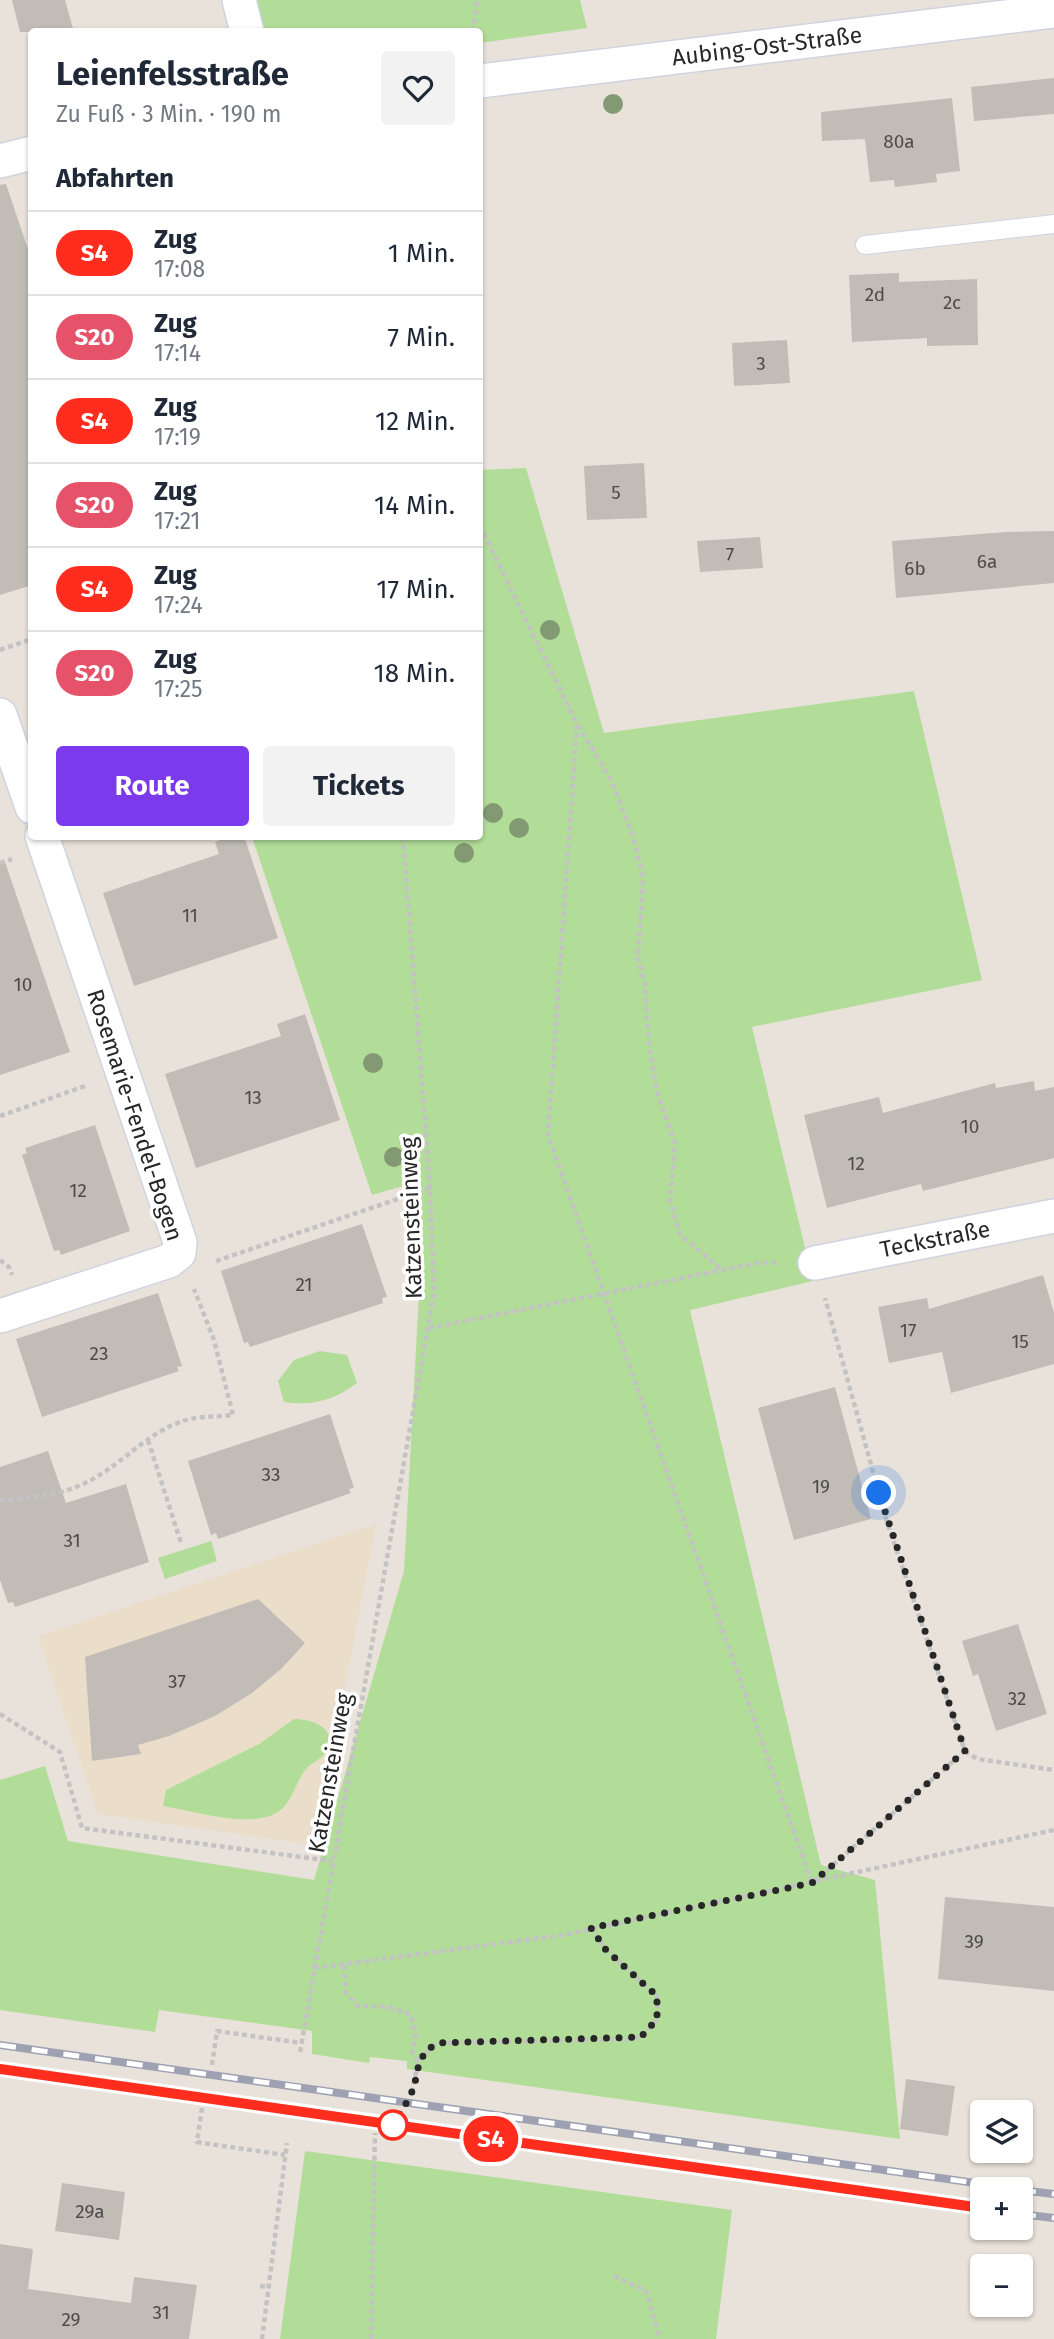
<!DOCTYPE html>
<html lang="de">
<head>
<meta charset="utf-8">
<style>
	:root { --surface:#fff; --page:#f2f2f3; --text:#1f2937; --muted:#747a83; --line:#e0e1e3; --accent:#7c3aed }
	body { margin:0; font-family:"Fira Sans",sans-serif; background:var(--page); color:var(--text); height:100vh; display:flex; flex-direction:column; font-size:26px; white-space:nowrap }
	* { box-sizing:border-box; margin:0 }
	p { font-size:23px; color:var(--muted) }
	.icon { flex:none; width:38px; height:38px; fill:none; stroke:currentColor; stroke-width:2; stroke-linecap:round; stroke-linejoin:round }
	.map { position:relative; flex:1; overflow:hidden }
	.drawer { position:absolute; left:28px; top:28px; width:455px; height:812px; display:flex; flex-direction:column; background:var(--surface); border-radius:7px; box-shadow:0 2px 5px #0004 }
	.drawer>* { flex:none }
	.badge { padding:0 14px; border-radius:23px; font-size:24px; line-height:46px }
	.fabs { position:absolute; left:970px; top:2100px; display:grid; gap:14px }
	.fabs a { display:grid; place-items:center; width:63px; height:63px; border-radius:7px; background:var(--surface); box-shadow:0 2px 5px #0004; font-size:35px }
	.you { position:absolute; width:35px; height:35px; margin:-18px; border:5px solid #fff; border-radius:50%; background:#1a73e8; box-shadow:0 0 0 10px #1a73e833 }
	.map>.badge { position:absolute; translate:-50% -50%; box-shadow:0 0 0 4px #fff }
	h2 { padding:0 28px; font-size:26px; line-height:63px }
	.round { display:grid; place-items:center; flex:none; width:74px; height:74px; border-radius:7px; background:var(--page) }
	.head { display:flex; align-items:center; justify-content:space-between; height:119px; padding:0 28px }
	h1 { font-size:33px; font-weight:700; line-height:52px }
	.button { display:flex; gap:14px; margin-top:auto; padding:14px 28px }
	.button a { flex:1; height:80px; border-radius:7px; background:var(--accent); color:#fff; font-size:28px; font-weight:700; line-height:80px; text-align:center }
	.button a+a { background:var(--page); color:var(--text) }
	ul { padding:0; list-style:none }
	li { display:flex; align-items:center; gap:21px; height:84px; padding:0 28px; border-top:2px solid var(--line) }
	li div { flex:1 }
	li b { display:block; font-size:26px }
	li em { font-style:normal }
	li .badge { min-width:77px; font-weight:700; text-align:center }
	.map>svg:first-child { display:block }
	.education { fill:#eadeca }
	.green { fill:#b2dd99 }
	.building { fill:#c1bcb6 }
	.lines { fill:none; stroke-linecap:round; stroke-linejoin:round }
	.service-casing { stroke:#cfd3e0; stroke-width:20 }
	.minor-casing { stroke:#cfd3e0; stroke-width:36 }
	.path { stroke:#c3c3c3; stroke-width:4.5; stroke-dasharray:5 3.5; stroke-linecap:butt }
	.service { stroke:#fff; stroke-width:18 }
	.minor { stroke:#fff; stroke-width:33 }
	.rail-casing { stroke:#9da1b1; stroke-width:8 }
	.rail { stroke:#fff; stroke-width:5; stroke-dasharray:16; stroke-linecap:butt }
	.tree { fill:#829973 }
	.line-casing { stroke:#fff; stroke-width:16 }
	.line { stroke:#ff2d1d; stroke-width:10 }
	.walk { stroke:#272727; stroke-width:7; stroke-dasharray:0 12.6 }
	.stop-dot { fill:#fff; stroke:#ff2d1d; stroke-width:3.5 }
	.labels { text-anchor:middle; stroke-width:7; stroke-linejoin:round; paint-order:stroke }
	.number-label { font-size:19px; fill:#4e4c4b }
	.street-label { font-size:23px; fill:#272727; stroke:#fff }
</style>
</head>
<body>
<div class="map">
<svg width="1054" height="2339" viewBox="0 0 1054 2339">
	<rect width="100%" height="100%" fill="#e9e2da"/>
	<path class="education" d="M 376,1524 L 315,1845 L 98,1814 L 38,1636 Z"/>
	<path class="green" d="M 250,0 L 580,0 L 587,28 L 480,43 L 480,32 L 258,31 Z
		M 526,468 L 604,733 L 914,691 L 982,980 L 752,1027 L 813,1281 L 690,1310 L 821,1865 L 875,1880 L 900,2139 L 407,2069 L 407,2061 L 370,2057 L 369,2063 L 312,2054 L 312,2031 L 159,2010 L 155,2032 L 0,2010 L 0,1780 L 45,1766 L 68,1841 L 314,1880 L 404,1571 L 420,1275 L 414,1183 L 372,1195 L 252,837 L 480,836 L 480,470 Z
		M 320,1351 L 347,1355 L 357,1383 C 332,1401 314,1406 284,1402 L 278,1381 L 294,1360 Z
		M 211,1541 L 217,1561 L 165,1579 L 158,1558 Z
		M 294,1719 C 313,1719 340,1729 325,1753 C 321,1760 310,1763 305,1770 C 293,1787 292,1808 270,1816 C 239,1826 195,1811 163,1806 L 166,1790 L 259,1744 Z
		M 305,2151 L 732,2210 L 716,2339 L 280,2339 Z"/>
	<path class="building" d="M 12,0 L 65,0 L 74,32 L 20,32 Z
		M 1054,78 L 1054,114 L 974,121 L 971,87 Z
		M 952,98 L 960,171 L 936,174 L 937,182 L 895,187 L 894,180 L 870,182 L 865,139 L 822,141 L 821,112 Z
		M 6,184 L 32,261 L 32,585 L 0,595 L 0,185 Z
		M 899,273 L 899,282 L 977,279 L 978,345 L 927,346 L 927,338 L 852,342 L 849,275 Z
		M 787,340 L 790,383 L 734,386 L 732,343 Z
		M 644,463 L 647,518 L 587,520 L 584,466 Z
		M 1054,531 L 1054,583 L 896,598 L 892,541 L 1006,532 Z
		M 760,537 L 763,568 L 700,572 L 697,541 Z
		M 232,836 L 244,836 L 278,938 L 134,986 L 103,893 L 219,854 L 215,842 Z
		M 5,862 L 70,1052 L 0,1075 L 0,863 Z
		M 305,1014 L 340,1120 L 196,1168 L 165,1074 L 281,1036 L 277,1024 Z
		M 1034,1081 L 1035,1091 L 1054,1087 L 1054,1158 L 923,1191 L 921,1184 L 827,1208 L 804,1115 L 879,1097 L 883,1113 L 995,1083 L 996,1088 Z
		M 95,1125 L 130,1231 L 61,1255 L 59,1250 L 54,1251 L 22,1155 L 27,1153 L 25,1148 Z
		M 362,1224 L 387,1297 L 382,1298 L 383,1303 L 250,1347 L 248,1342 L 244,1343 L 221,1271 Z
		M 1043,1275 L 1054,1313 L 1054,1364 L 951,1393 L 942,1352 L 889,1363 L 878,1307 L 927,1298 L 929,1309 Z
		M 158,1293 L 182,1366 L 177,1367 L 179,1371 L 42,1417 L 16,1339 Z
		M 835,1387 L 871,1519 L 794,1540 L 758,1408 Z
		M 330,1414 L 354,1488 L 349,1489 L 351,1493 L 218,1539 L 216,1533 L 211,1535 L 188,1461 Z
		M 48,1451 L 66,1503 L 126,1484 L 149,1562 L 15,1607 L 13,1602 L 8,1603 L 0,1580 L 0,1467 Z
		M 258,1599 L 305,1643 L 281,1669 L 252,1693 L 215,1716 L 169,1736 L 138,1745 L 141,1754 L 92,1761 L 85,1657 Z
		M 1018,1624 L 1047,1714 L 996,1731 L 978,1674 L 973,1676 L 962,1641 Z
		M 945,1897 L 1054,1907 L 1054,1991 L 938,1979 Z
		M 906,2079 L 955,2086 L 948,2136 L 900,2129 Z
		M 62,2183 L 125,2192 L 119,2240 L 55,2231 Z
		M 0,2244 L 33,2249 L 28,2289 L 131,2303 L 134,2277 L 197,2285 L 189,2339 L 0,2339 Z"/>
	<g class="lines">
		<defs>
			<path id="service" d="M 865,245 L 1054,224"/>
			<path id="minor" d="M 239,0 L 247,32
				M 480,81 L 1054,11
				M 0,161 L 32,153
				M 0,715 L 32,807
				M 815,1263 L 1054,1216
				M 0,1316 L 169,1261 L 179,1253 L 180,1242 L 42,836"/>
		</defs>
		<use href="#service" class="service-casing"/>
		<use href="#minor" class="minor-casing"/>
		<path class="path" d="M 473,32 L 477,0
			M 480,526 L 577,724 L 548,1135 L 812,1883 L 965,1751 L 886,1519 L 825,1298
			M 0,650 L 32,639
			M 578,725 L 611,780 L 633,836 L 643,877 L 638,957 L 645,986 L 649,1044 L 657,1092 L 675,1143 L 670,1201 L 680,1235 L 721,1269
			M 0,863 L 12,859
			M 0,1116 L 88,1085
			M 0,1260 L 9,1267 L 12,1275
			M 216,1261 L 430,1188
			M 429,1328 L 758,1263 L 780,1263
			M 148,1440 L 181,1543
			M 0,1501 C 30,1497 62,1496 89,1481 C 121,1465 146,1434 180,1422 C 195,1416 217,1417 233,1415 L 214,1340 L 194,1289
			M 0,1714 L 60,1752 L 82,1828 L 332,1861
			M 965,1751 L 977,1759 L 1054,1770
			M 344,1965 L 346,1993 L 358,2006 L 388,2007 L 410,2014 L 416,2032 L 412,2052 L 419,2063
			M 314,1968 L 563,1935 L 1054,1830
			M 300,2052 L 434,1292 L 430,1188 L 403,836
			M 212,2065 L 217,2031 L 301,2043
			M 412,2093 C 415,2072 419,2055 437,2043 L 634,2039 L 654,2025 L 658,2014 L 657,1996 L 606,1950 L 591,1928
			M 202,2108 L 197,2142 L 285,2155
			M 614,2276 L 646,2291 L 660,2339
			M 260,2286 L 269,2287
			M 262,2339 L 287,2143
			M 371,2339 L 375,2133"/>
		<use href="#service" class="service"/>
		<use href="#minor" class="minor"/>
		<defs>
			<path id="rail" d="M 0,2045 L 1018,2189
				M 0,2069 L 982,2208
				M 1020,2190 L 1054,2194
				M 1020,2214 L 1054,2218"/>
		</defs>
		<use href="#rail" class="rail-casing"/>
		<use href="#rail" class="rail"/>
	</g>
	<g class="tree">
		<circle cx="613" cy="104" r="10"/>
		<circle cx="550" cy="630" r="10"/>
		<circle cx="493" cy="813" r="10"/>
		<circle cx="519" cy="828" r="10"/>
		<circle cx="464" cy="853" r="10"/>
		<circle cx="373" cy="1063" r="10"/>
		<circle cx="394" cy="1157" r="10"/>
	</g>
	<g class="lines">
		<defs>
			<path id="line" d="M 0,2069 L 982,2208"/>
		</defs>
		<use href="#line" class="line-casing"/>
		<use href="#line" class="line"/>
		<path class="walk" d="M 393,2125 C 399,2115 405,2106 410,2096 C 421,2074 412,2059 437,2043 L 641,2037 L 657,2019 L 657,1996 L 606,1950 L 591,1928 L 812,1883 L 965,1751 L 879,1493"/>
	</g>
	<circle class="stop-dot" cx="393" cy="2125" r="14"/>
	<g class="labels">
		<g class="number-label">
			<text x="899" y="148">80a</text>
			<text x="875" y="301">2d</text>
			<text x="952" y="309">2c</text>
			<text x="761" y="370">3</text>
			<text x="616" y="499">5</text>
			<text x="730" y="561">7</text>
			<text x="987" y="568">6a</text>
			<text x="915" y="575">6b</text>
			<text x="190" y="922">11</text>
			<text x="23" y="991">10</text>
			<text x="253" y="1104">13</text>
			<text x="970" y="1133">10</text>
			<text x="856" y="1170">12</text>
			<text x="78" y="1197">12</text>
			<text x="304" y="1291">21</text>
			<text x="908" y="1337">17</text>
			<text x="1020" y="1348">15</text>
			<text x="99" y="1360">23</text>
			<text x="271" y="1481">33</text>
			<text x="821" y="1493">19</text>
			<text x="72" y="1547">31</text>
			<text x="177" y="1688">37</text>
			<text x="1017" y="1705">32</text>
			<text x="974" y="1948">39</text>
			<text x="90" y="2218">29a</text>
			<text x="161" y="2319">31</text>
			<text x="71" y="2326">29</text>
		</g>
		<g class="street-label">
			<text transform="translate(767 46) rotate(-7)" y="8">Aubing-Ost-Straße</text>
			<text transform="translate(135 1115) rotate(72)" y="8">Rosemarie-Fendel-Bogen</text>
			<text transform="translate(411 1218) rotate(-92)" y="8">Katzensteinweg</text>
			<text transform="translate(935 1239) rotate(-11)" y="8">Teckstraße</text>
			<text transform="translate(330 1773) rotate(-80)" y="8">Katzensteinweg</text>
		</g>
	</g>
</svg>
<div class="fabs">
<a><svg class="icon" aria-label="layers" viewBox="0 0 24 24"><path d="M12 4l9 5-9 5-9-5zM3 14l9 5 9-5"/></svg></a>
<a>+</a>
<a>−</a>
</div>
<div class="you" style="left:879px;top:1493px"></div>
<b class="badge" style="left:491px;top:2139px;background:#ff2d1d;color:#fff">S4</b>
<section class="drawer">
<div class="head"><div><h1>Leienfelsstraße</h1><p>Zu Fuß · 3 Min. · 190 m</p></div><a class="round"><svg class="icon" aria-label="heart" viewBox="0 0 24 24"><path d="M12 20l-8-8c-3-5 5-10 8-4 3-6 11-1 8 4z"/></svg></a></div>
<h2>Abfahrten</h2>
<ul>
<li><span class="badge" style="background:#ff2d1d;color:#fff">S4</span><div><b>Zug</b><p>17:08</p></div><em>1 Min.</em></li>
<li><span class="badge" style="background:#e7526b;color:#fff">S20</span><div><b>Zug</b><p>17:14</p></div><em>7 Min.</em></li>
<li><span class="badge" style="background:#ff2d1d;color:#fff">S4</span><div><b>Zug</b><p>17:19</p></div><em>12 Min.</em></li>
<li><span class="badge" style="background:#e7526b;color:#fff">S20</span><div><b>Zug</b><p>17:21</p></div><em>14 Min.</em></li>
<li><span class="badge" style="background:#ff2d1d;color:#fff">S4</span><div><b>Zug</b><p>17:24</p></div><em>17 Min.</em></li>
<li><span class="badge" style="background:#e7526b;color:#fff">S20</span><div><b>Zug</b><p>17:25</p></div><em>18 Min.</em></li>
</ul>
<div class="button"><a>Route</a><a>Tickets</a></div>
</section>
</div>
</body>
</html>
